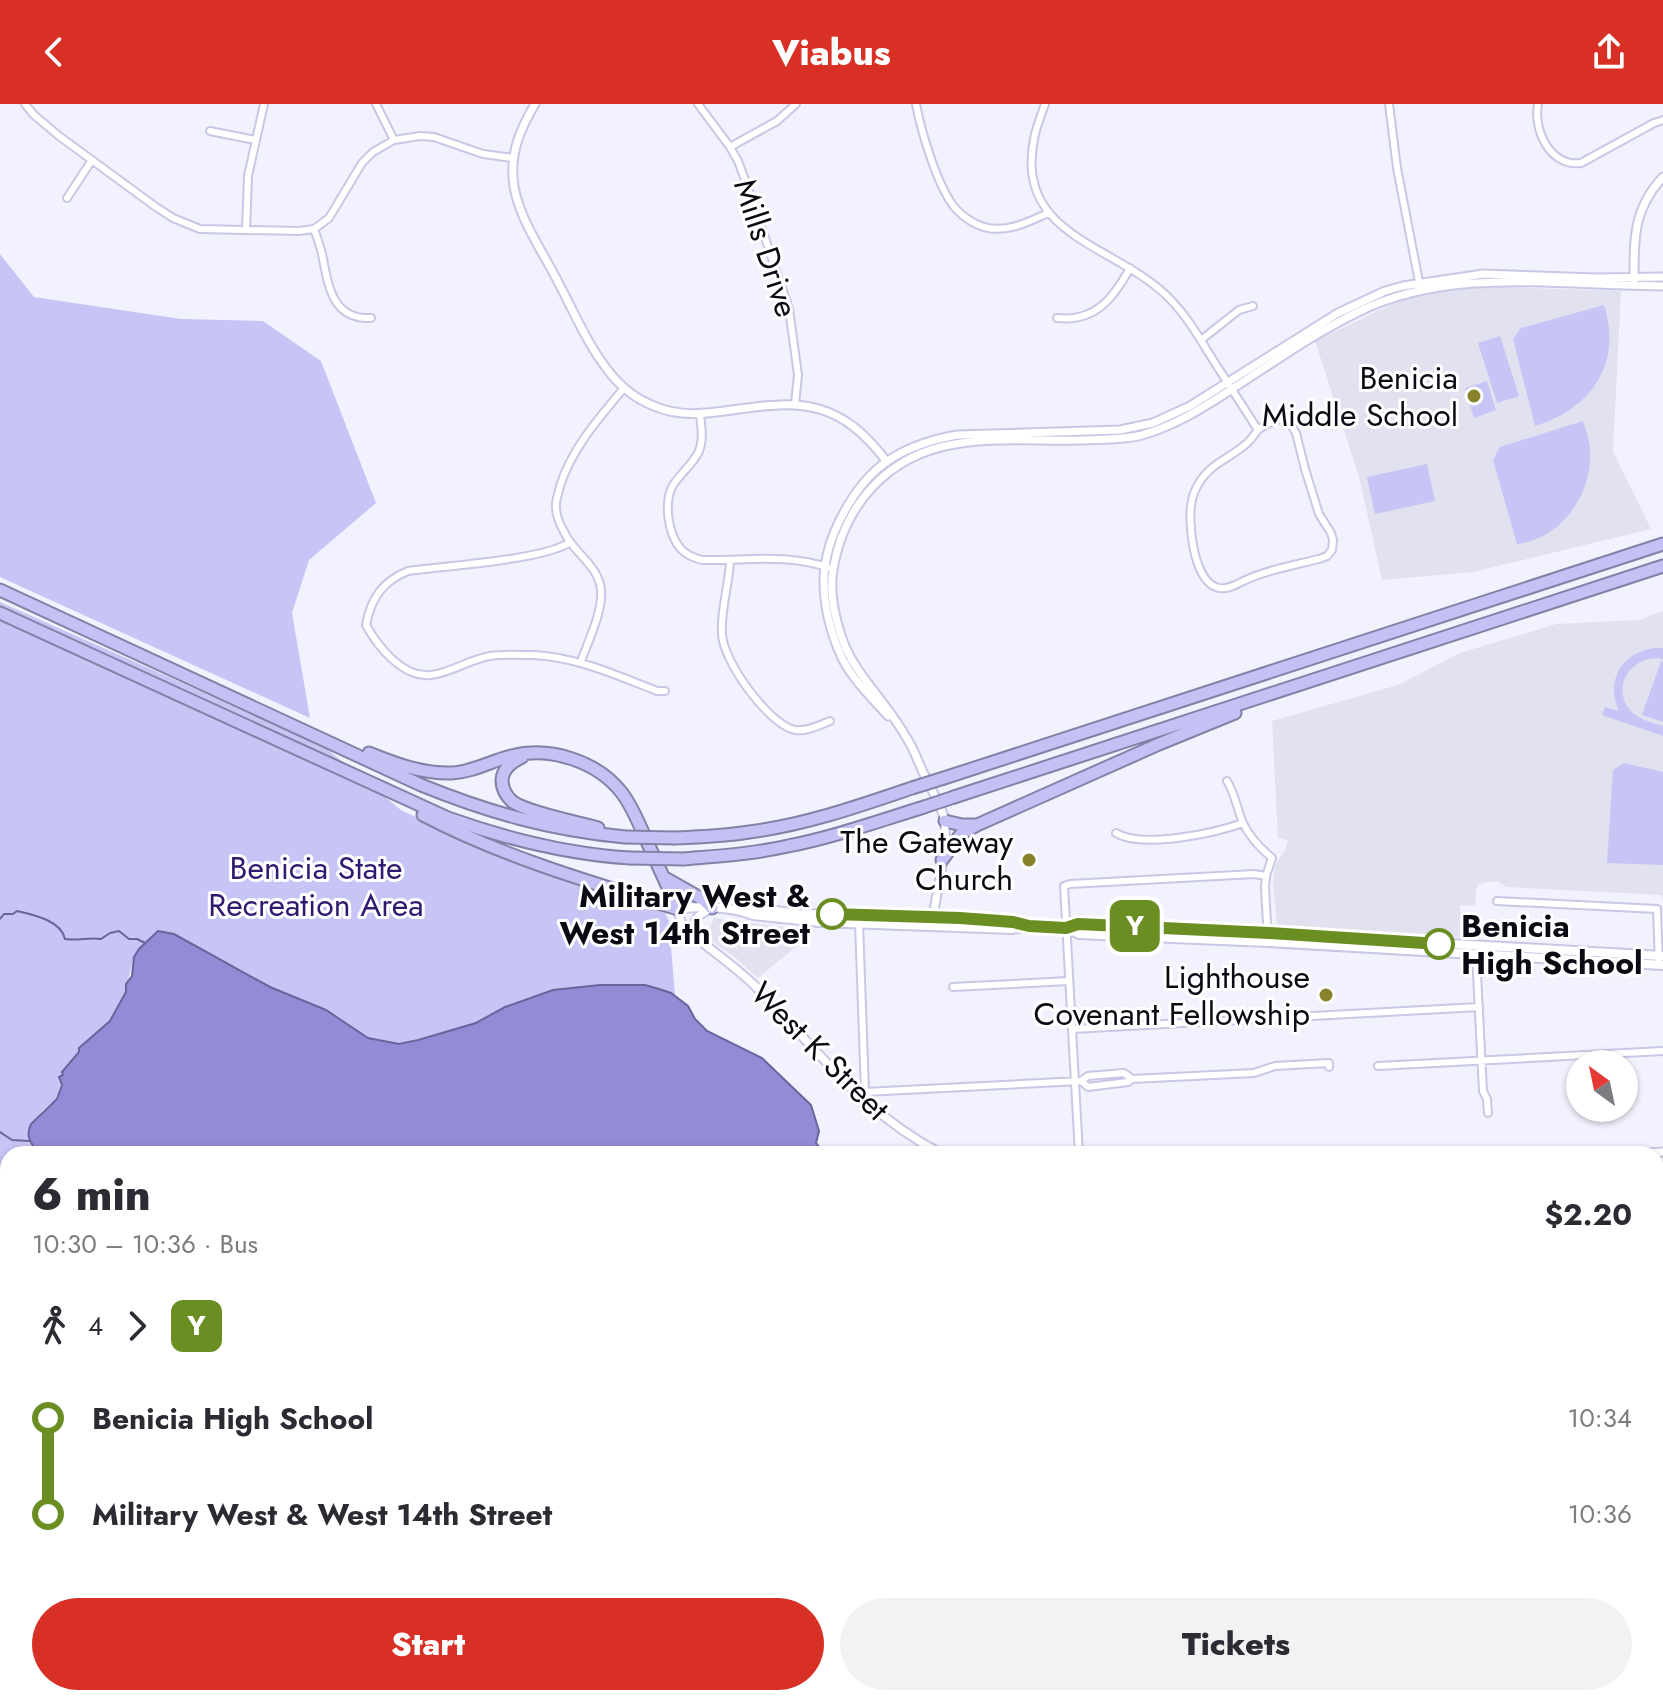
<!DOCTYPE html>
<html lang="en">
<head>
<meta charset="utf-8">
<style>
	:root { --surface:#fff; --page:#f2f2f3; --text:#2b2b33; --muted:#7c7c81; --accent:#d93025 }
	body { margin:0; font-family:Jost,sans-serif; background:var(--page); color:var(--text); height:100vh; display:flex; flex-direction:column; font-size:30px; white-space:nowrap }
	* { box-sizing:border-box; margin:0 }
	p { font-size:26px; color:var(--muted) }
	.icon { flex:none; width:44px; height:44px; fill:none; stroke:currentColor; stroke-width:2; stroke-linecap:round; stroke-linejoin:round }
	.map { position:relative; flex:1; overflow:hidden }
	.details { position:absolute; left:0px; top:1042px; width:1664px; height:560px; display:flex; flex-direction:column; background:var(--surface); border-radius:24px 24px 0 0; box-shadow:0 2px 6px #0004 }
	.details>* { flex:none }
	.badge { padding:0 16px; border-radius:12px; font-size:28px; line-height:52px }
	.needle { width:52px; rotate:327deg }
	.buttons { position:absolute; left:1566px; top:946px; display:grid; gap:16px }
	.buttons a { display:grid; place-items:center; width:72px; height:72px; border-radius:50%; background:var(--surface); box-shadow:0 2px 6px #0004; font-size:40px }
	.map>.badge { position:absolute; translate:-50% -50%; box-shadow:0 0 0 4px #fff }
	.legs { display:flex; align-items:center; gap:12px; height:88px; padding:0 32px; font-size:26px }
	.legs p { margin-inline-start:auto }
	.head { display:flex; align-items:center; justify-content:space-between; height:136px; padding:0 32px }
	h1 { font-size:44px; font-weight:800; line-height:60px }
	.action { display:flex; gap:16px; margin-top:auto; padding:16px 32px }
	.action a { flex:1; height:92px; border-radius:48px; background:var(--accent); color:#fff; font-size:32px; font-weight:800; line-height:92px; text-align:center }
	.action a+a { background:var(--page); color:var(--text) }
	ul { padding:0 32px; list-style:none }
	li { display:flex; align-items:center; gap:28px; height:96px; font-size:30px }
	li i { display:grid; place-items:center; width:12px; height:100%; margin:0 10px; background:currentColor }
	li i::after { content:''; width:20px; height:20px; margin:-10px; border:6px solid; border-radius:50%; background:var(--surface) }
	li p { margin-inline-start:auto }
	li:first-child i { background:linear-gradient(#0000 50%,currentColor 0) }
	li:last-child i { background:linear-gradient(currentColor 50%,#0000 0) }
	header { display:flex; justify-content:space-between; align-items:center; height:104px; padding:0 32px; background:var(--accent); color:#fff; font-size:36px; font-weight:800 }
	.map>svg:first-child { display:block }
	.built { fill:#e1e1f0 }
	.green { fill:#c6c5f5 }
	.water { fill:#928cd7; stroke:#69659c; stroke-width:2 }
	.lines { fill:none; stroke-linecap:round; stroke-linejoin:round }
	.stream { stroke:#69659c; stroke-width:2 }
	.minor-casing { stroke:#c8c8e6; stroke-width:10 }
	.tertiary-casing { stroke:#c8c8e6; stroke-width:11 }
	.secondary-casing { stroke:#c8c8e6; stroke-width:12 }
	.motorway-casing { stroke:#8382a6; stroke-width:15 }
	.minor { stroke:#fff; stroke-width:6 }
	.tertiary { stroke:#fff; stroke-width:7 }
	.secondary { stroke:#fff; stroke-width:8 }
	.motorway { stroke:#c4c2f4; stroke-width:11 }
	.motorway-bridge-casing { stroke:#8382a6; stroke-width:15; stroke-linecap:butt }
	.motorway-bridge { stroke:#c4c2f4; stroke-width:11 }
	.line-1-casing { stroke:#fff; stroke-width:18 }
	.line-1 { stroke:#6b8e23; stroke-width:12 }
	.poi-dot { fill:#87822b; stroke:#fff; stroke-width:3 }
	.stop-1-dot { fill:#fff; stroke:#6b8e23; stroke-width:4 }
	.labels { text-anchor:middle; stroke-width:6; stroke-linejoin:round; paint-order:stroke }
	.street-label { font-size:32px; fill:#0a0a14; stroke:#fff }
	.poi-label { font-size:32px; fill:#0a0a14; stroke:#fff; text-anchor:end }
	.park-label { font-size:32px; fill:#2f1a70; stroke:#fff }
	.stop-label { font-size:32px; font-weight:bold; fill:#0a0a14; stroke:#fff; text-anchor:end }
</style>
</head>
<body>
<header><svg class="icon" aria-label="back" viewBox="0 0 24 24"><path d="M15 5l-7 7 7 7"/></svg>Viabus<svg class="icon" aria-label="share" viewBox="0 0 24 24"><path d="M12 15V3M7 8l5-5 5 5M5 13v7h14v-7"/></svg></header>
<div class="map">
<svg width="1663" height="1602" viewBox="0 0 1663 1602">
	<rect width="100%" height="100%" fill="#f2f2fe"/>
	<path class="built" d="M 1500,183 L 1621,187 L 1613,347 L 1651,425 L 1473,468 L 1382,476 L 1359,373 L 1315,237 L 1399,197 L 1454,184 Z
		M 1663,507 L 1663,797 L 1662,791 L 1506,783 L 1497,777 L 1483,779 L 1478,781 L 1476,786 L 1475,801 L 1459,802 L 1468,825 L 1467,828 L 1462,833 L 1281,824 L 1277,820 L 1273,782 L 1275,762 L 1286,744 L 1288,736 L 1278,734 L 1272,617 L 1398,581 L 1460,549 L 1556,520 L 1639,516 Z
		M 714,814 L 815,827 L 758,874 L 736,854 L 706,833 Z"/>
	<path class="green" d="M 0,150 L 34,193 L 181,215 L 263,217 L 321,257 L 376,399 L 309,456 L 292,509 L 310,614 L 0,473 Z
		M 1604,201 C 1623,260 1591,305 1535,322 L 1513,235 L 1521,224 Z
		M 1500,232 L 1519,292 L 1497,299 L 1478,239 Z
		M 1487,277 L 1496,306 L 1474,314 L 1465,284 Z
		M 1583,317 C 1586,327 1590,337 1590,348 C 1592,391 1561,435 1517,440 L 1493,356 L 1500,343 Z
		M 1427,360 L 1435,397 L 1375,410 L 1367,373 Z
		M 0,498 L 322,641 L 401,706 L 484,746 L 665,809 L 669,817 L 675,892 L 645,881 L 505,903 L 476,919 L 399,940 L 368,934 L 326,906 L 270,883 L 134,853 L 125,888 L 118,904 L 106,923 L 87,936 L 80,944 L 63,971 L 57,995 L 42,1007 L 29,1037 L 39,1050 L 8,1050 L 8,1594 L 169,1594 L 173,1602 L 0,1602 Z
		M 1655,544 L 1663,544 L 1663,555 C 1631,549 1608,586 1633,609 C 1641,616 1653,619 1663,622 L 1663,632 L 1602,611 L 1605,603 L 1619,607 C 1605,577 1622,548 1655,544 Z
		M 1661,557 L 1663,558 L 1663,618 L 1642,611 Z
		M 1624,659 L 1663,668 L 1663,761 L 1607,759 L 1613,666 Z"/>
	<path class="water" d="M 158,827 L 174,830 L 270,883 L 326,906 L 368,934 L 399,940 L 418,936 L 476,919 L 505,903 L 553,886 L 600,881 L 645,881 L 659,885 L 671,889 L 688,902 L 695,915 L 707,927 L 762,954 L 811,1001 L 819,1027 L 816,1039 C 823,1049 829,1048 840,1047 L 842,1050 L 39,1050 C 31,1040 25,1032 31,1020 L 57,995 L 62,981 L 59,973 L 63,971 L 62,968 L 79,948 L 79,944 L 110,917 L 126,888 L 126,880 L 132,872 L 134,853 L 139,845 Z
		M 1656,1113 L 1663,1116 L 1663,1602 L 173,1602 L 169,1594 L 1656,1594 Z"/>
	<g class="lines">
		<path class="stream" d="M 0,815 L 4,810 L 13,810 L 17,807 C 33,811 61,816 65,835 C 78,837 88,833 101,835 L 110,829 L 119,827 L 129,835 L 137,835 L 145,839
			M 0,1028 L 12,1036 L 29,1037"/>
		<defs>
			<path id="minor" d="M 25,0 L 34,11 L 59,32 L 156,103 L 173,114 L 200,125 L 299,127 L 314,125 L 329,114 L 362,59 L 373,48 L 394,36 L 420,32 L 434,33 L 483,50 L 513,54
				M 376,0 L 394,36
				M 698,0 L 730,43 L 738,57 L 753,98 L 789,205 L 798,271 L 795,300
				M 916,0 C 921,27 938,85 956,105 C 964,114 977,122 988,124 C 1010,128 1030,117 1048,109
				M 1045,0 C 1041,12 1036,23 1034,35 C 1014,133 1117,141 1169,194 C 1188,213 1201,237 1215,259 C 1229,281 1244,304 1258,326
				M 1389,0 L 1397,64 L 1420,183
				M 1538,0 C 1533,26 1550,63 1581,59 L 1654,19 L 1663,16
				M 210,27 L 255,36
				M 730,43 L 777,17 L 796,0
				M 67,94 L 92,56
				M 246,125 L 248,72 L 264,0
				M 314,125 C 317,133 320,142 322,150 C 328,179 331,216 371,214
				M 1057,214 C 1095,218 1113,195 1130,164
				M 1201,236 L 1239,206 L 1253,202
				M 700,310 C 701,322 704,335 699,347 C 693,361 679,370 672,383 C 664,400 668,429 680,444 C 686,451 694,454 702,456 C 744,457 788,449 829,464
				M 1280,315 L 1289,317 L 1296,329 L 1305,365 L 1319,410 L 1331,429 L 1333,436 L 1332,446 L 1327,452 L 1319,455 C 1295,461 1270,465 1248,475 C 1238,479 1229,486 1219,484 C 1193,479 1187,416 1192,396 C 1193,390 1196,384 1199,379 C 1210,360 1230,354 1246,340 C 1251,336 1254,331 1258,326 C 1263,321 1272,318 1280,315 Z
				M 570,438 C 545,456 443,462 408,467 C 383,477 371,494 366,521 C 378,543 403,574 431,571 C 451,569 470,555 490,552 C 503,550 520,551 533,551 C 577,553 616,571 657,587 L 665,587
				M 730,457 C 729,481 720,508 722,531 C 724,558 768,620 795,626 C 806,628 820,621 830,617
				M 581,557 C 588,538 603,507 601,486 C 599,464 579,452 568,435 C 562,424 555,413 556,400 C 556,395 559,388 560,382 C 572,344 599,314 624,284
				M 1227,677 C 1235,690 1237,705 1243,719 C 1250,734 1260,744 1272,754 L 1266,772 L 1265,783 L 1268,838
				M 1116,729 C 1142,745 1215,729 1243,719
				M 1497,797 L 1657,805 L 1659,860
				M 859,818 L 865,988
				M 1476,850 L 1483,987 L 1487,995 L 1488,1009
				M 953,883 L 1069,877
				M 1072,925 L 1479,903
				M 1378,962 L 1663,947
				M 1081,977 L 1088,983 L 1128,978 L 1132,975 L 1254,969 L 1275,962 L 1329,959 L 1329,963
				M 859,991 L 865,988 L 1081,977 L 1088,972 L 1124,969 L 1132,975
				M 1079,1050 L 1064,782 L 1070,780 L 1254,770 L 1266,772
				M 0,1511 L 8,1517
				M 70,1594 L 81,1602"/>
			<path id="tertiary" d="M 535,0 C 521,24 511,46 513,74 C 515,108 541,145 556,174 C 573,206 588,242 610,269 C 622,284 636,295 654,302 C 679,313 705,310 732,306 C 803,295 841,297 887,358
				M 1634,176 C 1634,135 1633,105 1663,73
				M 888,612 C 872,594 853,576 842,554 C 831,530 824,504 824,477 C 824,435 854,379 889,356 C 909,343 934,335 957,331 L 1120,326 L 1153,319 L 1190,302 L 1338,209 L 1385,187 L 1403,182 L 1483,170 L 1595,174 L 1663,173
				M 678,805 L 681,818 L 687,826 C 710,846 737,863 758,885 C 818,947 864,1010 942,1050
				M 932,821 C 935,790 951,738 943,710 C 937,694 929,681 922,666 C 917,655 913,643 906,633 C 892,608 873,588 857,564 C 840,540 828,495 833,466 C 844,400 888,351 955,340 C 996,333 1040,337 1082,336 C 1102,335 1123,336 1142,331 C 1174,322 1201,305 1229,287 C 1271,260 1313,230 1358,208 C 1451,162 1562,182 1663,182
				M 699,833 C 690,815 696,812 712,804
				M 1631,1050 L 1663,1048"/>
			<path id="secondary" d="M 678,805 C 699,801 734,803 753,811 L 819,818 L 1012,825 L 1029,822 L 1066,824 L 1078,820 L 1120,821 L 1663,852
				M 745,807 L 755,804 L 798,810 L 913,811 L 1013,818 L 1026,821
				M 1067,824 L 1079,830 L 1268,838 L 1663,861"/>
			<path id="motorway" d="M 0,486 L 421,681 C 490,709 551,726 625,733
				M 0,509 L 448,714 C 507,735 566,750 630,754
				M 369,649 C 396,660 423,670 452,669 C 473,668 491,657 511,652 C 550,642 597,657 622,689 C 634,705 641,725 650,744 C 659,764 669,785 678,805
				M 522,653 C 512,658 503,664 502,676 C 502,684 506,692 513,698 C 529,709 577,718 598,724
				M 944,674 L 1663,440
				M 954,693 L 1663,462
				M 423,711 C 503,753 592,779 678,805
				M 945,717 L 962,721 L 976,721
				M 675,734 C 700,733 725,732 749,728 C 805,721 859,702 912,684
				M 684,755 C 719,752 753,750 788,742 C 834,733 879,717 924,703
				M 942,756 L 961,730 L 977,721 L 1159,640 L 1235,609
				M 665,774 L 704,796 L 712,804"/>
		</defs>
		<use href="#minor" class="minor-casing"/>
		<use href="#tertiary" class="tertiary-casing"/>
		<use href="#secondary" class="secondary-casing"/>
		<use href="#motorway" class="motorway-casing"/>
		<use href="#minor" class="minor"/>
		<use href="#tertiary" class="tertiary"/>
		<use href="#secondary" class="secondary"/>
		<use href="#motorway" class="motorway"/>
		<defs>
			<path id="motorway-bridge" d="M 912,684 L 944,674
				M 924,703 L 954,693
				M 625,733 L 675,734
				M 630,754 L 684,755"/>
		</defs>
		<use href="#motorway-bridge" class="motorway-bridge-casing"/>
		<use href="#motorway-bridge" class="motorway-bridge"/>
	</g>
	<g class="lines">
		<defs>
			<path id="line-1" d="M 832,810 L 960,814 L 1013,818 L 1029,822 L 1066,824 L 1078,820 L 1269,829 L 1439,840"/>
		</defs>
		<use href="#line-1" class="line-1-casing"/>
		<use href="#line-1" class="line-1"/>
	</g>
	<g class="poi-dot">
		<circle cx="1474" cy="292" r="8"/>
		<circle cx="1029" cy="756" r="8"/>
		<circle cx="1326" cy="891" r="8"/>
	</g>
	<g class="stop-1-dot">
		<circle cx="832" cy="810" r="14"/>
		<circle cx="1439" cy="840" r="14"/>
	</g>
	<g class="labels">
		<g class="street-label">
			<text transform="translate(766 144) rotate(72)" y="11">Mills Drive</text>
			<text transform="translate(820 947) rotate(45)" y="11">West K Street</text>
		</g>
		<g class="poi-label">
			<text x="1458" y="285">Benicia<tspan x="1458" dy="37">Middle School</tspan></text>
			<text x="1013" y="749">The Gateway<tspan x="1013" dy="37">Church</tspan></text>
			<text x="1310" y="884">Lighthouse<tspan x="1310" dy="37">Covenant Fellowship</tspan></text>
		</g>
		<g class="park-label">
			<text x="316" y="775">Benicia State<tspan x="316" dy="37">Recreation Area</tspan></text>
		</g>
		<g class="stop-label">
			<text x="810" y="803">Military West &amp;<tspan x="810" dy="37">West 14th Street</tspan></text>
			<text x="1461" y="833" text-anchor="start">Benicia<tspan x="1461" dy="37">High School</tspan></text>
		</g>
	</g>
</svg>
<div class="buttons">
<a><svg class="needle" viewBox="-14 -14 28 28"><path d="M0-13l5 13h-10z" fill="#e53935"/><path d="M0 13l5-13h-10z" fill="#7c7c81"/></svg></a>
</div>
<b class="badge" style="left:1135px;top:822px;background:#6b8e23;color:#fff">Y</b>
<section class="details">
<div class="head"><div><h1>6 min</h1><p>10:30 – 10:36 · Bus</p></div><b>$2.20</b></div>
<div class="legs"><svg class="icon" aria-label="walk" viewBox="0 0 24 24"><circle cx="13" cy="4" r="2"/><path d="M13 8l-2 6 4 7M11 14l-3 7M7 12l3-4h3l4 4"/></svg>4<svg class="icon" aria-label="forward" viewBox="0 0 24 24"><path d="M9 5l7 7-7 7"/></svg><b class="badge" style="background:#6b8e23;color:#fff">Y</b></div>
<ul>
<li><i style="color:#6b8e23"></i><b>Benicia High School</b><p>10:34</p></li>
<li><i style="color:#6b8e23"></i><b>Military West &amp; West 14th Street</b><p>10:36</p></li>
</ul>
<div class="action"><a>Start</a><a>Tickets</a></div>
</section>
</div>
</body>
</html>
